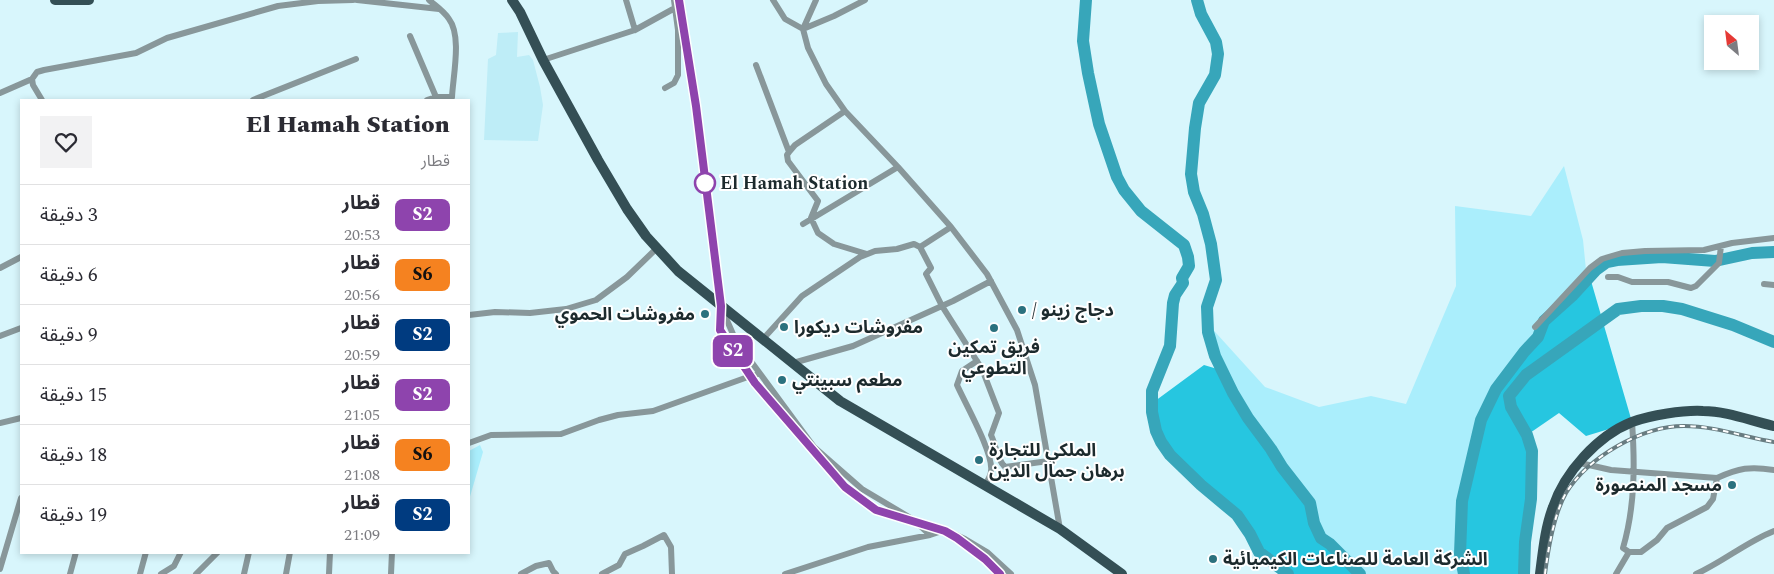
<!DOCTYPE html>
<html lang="ar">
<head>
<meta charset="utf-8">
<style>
	:root { --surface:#fff; --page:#f2f2f3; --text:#2b2b33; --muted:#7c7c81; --line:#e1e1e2 }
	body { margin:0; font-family:Spectral,"Noto Sans Arabic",serif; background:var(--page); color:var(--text); direction:rtl; height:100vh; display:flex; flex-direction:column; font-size:19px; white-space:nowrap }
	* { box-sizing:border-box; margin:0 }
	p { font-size:16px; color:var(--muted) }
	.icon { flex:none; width:28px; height:28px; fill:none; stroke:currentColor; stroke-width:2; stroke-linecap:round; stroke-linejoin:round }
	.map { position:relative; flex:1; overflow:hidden; direction:ltr }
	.panel { position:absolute; left:20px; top:99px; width:450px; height:455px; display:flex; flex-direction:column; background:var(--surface); border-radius:0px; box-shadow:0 2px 8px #0003; direction:rtl }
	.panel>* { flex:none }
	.badge { padding:0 10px; border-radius:8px; font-size:18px; line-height:32px }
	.needle { width:32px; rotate:332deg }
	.controls { position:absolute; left:1704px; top:15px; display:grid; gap:10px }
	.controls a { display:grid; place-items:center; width:55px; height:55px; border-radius:0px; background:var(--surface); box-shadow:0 2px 8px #0003; font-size:25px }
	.map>.badge { position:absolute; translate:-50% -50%; box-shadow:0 0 0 2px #fff }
	.round { display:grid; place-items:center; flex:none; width:52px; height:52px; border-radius:0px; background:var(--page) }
	.headline { display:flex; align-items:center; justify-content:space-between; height:85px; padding:0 20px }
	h1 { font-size:24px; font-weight:800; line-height:38px }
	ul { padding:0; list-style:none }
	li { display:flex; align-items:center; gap:15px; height:60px; padding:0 20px; border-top:1px solid var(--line) }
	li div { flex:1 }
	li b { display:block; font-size:19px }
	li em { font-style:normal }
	li .badge { min-width:55px; font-weight:700; text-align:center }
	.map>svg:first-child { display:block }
	.built { fill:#beedf7 }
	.green { fill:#aaeefc }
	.forest { fill:#26c6e0 }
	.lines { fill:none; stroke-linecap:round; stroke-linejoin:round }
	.river { stroke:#37a6ba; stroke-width:12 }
	.street { stroke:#88979a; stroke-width:6 }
	.primary { stroke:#344f55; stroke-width:10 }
	.rail-casing { stroke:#687c81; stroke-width:4 }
	.rail { stroke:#fff; stroke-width:2; stroke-dasharray:5.5; stroke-linecap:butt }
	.line-casing { stroke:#fff; stroke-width:11 }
	.line { stroke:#8e44ad; stroke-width:8 }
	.stop-dot { fill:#fff; stroke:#8e44ad; stroke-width:2.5 }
	.poi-dot { fill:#2b717e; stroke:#fff; stroke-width:2 }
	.labels { text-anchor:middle; stroke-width:4; stroke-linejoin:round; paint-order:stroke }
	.stop-label { font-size:18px; font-weight:bold; fill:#1c2a2d; stroke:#fff; text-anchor:start }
	.poi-label { font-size:18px; font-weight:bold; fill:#1c2a2d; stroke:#fff; text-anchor:start }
</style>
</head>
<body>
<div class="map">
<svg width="1774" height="574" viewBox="0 0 1774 574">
	<rect width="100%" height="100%" fill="#d8f6fc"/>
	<path class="built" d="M 518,32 L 517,57 L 529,55 L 533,60 L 540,87 L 543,105 L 538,141 L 484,140 L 488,59 L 496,55 L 498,33 Z"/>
	<path class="green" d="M 1564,166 L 1583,240 L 1587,280 L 1544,321 L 1538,337 L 1524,352 L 1491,398 L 1478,431 L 1462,501 L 1461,564 L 1464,574 L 1360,574 L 1317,531 L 1312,508 L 1266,440 L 1221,367 L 1207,323 L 1265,387 L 1319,407 L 1371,396 L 1406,404 L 1456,286 L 1455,206 L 1531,216 Z
		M 480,445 L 483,452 L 469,500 L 469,451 Z"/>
	<path class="forest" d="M 1589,274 L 1632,422 L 1586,436 L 1559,413 L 1527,435 C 1540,478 1526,530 1526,574 L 1464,574 L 1461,542 L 1468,470 L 1491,398 L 1538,337 L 1548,313 Z
		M 1204,365 L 1224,371 L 1241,404 L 1287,474 L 1310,503 L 1317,531 L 1358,574 L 1288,574 L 1259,552 L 1250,534 L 1237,515 L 1197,481 L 1170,455 L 1156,431 L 1151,404 Z"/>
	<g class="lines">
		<path class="river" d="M 1086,0 L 1083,41 L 1088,73 L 1099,124 L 1117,177 L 1124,190 L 1141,211 L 1184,245 L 1188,257 L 1189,266 L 1182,278 L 1183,283 L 1175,295 L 1173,303 L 1170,346 L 1152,391 L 1152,412 L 1156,431 L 1161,442 L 1170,455 L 1201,485 L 1237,515 L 1250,534 L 1259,552 L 1288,574
			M 1197,0 L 1201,14 L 1216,42 L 1218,54 L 1215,75 L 1199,103 L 1195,128 L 1191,174 L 1194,192 L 1203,214 L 1211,244 L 1216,280 L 1207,307 L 1208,332 L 1215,356 L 1233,393 L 1248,418 L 1271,449 L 1282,467 L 1310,503 L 1314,523 L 1321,538 L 1330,544 L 1360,574
			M 1464,574 L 1460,554 L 1462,501 L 1481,420 L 1496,389 L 1524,352 L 1538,337 L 1544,321 L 1573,295 L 1596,270 L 1607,262 L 1617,260 L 1662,257 L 1715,261 L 1752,253 L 1774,252
			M 1524,574 L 1525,542 L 1531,499 L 1532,451 L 1527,435 L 1511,407 L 1509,396 L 1526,375 L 1618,309 L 1641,306 L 1663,306 L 1682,309 L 1733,325 L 1774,342"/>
		<path class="street" d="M 357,0 L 439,9
			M 429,0 C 436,6 444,11 449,19 C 462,36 453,76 452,97
			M 773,0 L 785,19 L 803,29 L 834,16 L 865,0
			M 816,0 L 803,29 L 808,48 L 826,84 L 845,111 L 898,167 L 951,227 L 987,274 L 1017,330 L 1035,385 L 1060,529
			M 635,30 L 675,8
			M 410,36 L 436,97
			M 543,60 L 635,30 L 626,0
			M 756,65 L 789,152 L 795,145 L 845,111
			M 665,88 L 674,83 L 678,75 L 678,30 L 674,0
			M 0,93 L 32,79
			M 42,100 L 33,85 L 32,79 L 37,72 L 44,70 L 136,53 L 167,38 L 278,6 L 318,1 L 353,0
			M 253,100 L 356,59
			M 427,100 L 436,97 L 452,97 L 451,100
			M 789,152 L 787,155 L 788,161 L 818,201 L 811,218 L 818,233 L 834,244 L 867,254
			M 803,224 L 898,167
			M 920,247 L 931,268 L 926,274 L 942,306 L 982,369 L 999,413 L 991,435 C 996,445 997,460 1005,467 L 1048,461
			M 0,268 L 21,257
			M 1608,277 L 1618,277 L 1632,282 L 1668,282 L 1691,288 L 1696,286 L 1719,263 L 1721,246
			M 1764,284 L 1774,285
			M 722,309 L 736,341 L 814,447 L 862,489 L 914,520 L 930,535 L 945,530 L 965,539 L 987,552 L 1011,574
			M 469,315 L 495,312 L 530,313 L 566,309 L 596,300 L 627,277 L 656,249
			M 1535,327 L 1590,268 L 1602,259 L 1622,253 L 1645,251 L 1704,250 L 1732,243 L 1774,238
			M 0,336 L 21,328
			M 763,339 L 802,296 L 860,257 L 875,251 L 897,249 L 914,244 L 920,247 L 951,227
			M 977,361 L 962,371 L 957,385 C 965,403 994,454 991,471 C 991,476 987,481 985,485
			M 793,363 L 853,346 L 953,301 L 991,281
			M 0,423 L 21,418
			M 469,443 L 491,435 L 561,434 L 599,420 L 618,415 L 653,411 L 759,373
			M 1580,463 L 1611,470 L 1717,478
			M 1629,552 L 1623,548 C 1635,507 1635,464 1632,422
			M 0,569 L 21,498
			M 70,574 L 76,552
			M 140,574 L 146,552
			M 161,574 L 174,566 L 181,552
			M 196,574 L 218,552
			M 244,574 L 249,552
			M 286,574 L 290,552
			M 329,574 L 330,552
			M 391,574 L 392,552
			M 521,574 L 536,566 L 549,563 L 553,571 L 556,574
			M 602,574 L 619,565 L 625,554 L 643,546 L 664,535 L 671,547 L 672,574
			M 785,574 L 868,547 L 930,535
			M 1616,574 L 1629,552 L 1641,552 L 1657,540 L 1667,528 L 1707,507 L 1713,499 L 1717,478 C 1739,468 1750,466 1774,470
			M 1696,574 C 1723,562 1746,542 1774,531"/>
		<path class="primary" d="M 55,0 L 89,0
			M 512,0 L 520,12 L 543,60 L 598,160 L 627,209 L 646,236 L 678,271 L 840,401 L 1060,529 L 1122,574
			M 1540,574 C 1543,551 1545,528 1553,507 C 1565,472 1597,436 1632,422 C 1651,415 1683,410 1703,411 C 1727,411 1751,421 1774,426"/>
		<defs>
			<path id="rail" d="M 679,0 L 696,106 L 721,306 L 720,330 L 755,383 L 845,487 L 876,510 L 945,531 L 957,538 L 985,559 L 1000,574
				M 1545,574 C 1548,550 1554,514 1566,493 C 1588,457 1642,426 1684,426 C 1715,426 1744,437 1774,442"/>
		</defs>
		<use href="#rail" class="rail-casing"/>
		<use href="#rail" class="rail"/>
	</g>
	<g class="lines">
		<defs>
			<path id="line" d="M 679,0 L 696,106 L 721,306 L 720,330 L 755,383 L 845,487 L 876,510 L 945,531 L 957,538 L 985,559 L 1000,574"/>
		</defs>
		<use href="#line" class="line-casing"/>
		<use href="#line" class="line"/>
	</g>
	<circle class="stop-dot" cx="705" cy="183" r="10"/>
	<g class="poi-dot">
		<circle cx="1022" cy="310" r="5"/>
		<circle cx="705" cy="314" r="5"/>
		<circle cx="784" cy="327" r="5"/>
		<circle cx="994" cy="328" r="5"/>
		<circle cx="782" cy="380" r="5"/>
		<circle cx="979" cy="460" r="5"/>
		<circle cx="1732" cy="485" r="5"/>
		<circle cx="1213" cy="559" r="5"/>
	</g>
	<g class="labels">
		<g class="stop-label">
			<text x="720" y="189">El Hamah Station</text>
		</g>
		<g class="poi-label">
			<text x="1032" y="316">/ دجاج زينو</text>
			<text x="695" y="320" text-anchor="end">مفروشات الحموي</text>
			<text x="794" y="333">مفروشات ديكورا</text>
			<text x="994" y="353" text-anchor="middle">فريق تمكين<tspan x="994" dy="21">التطوعي</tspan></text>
			<text x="792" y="386">مطعم سبينتي</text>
			<text x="989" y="456">الملكي للتجارة<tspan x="989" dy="21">برهان جمال الدين</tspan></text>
			<text x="1722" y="491" text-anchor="end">مسجد المنصورة</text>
			<text x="1223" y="565">الشركة العامة للصناعات الكيميائية</text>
		</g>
	</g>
</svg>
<div class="controls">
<a><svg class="needle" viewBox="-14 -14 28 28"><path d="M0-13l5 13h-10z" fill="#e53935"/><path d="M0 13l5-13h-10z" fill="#7c7c81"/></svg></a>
</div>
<b class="badge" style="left:733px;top:351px;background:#8e44ad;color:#fff">S2</b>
<section class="panel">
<div class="headline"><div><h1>El Hamah Station</h1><p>قطار</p></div><a class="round"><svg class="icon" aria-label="heart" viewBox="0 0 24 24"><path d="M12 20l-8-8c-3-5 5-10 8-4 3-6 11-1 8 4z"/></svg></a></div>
<ul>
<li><span class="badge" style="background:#8e44ad;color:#fff">S2</span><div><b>قطار</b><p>20:53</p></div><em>3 دقيقة</em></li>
<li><span class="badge" style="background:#f58220;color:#111">S6</span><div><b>قطار</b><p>20:56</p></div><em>6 دقيقة</em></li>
<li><span class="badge" style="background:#003b80;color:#fff">S2</span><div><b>قطار</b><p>20:59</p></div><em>9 دقيقة</em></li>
<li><span class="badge" style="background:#8e44ad;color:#fff">S2</span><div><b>قطار</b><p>21:05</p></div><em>15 دقيقة</em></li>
<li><span class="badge" style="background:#f58220;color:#111">S6</span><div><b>قطار</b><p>21:08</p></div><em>18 دقيقة</em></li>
<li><span class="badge" style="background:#003b80;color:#fff">S2</span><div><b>قطار</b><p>21:09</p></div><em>19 دقيقة</em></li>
</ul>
</section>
</div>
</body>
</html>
